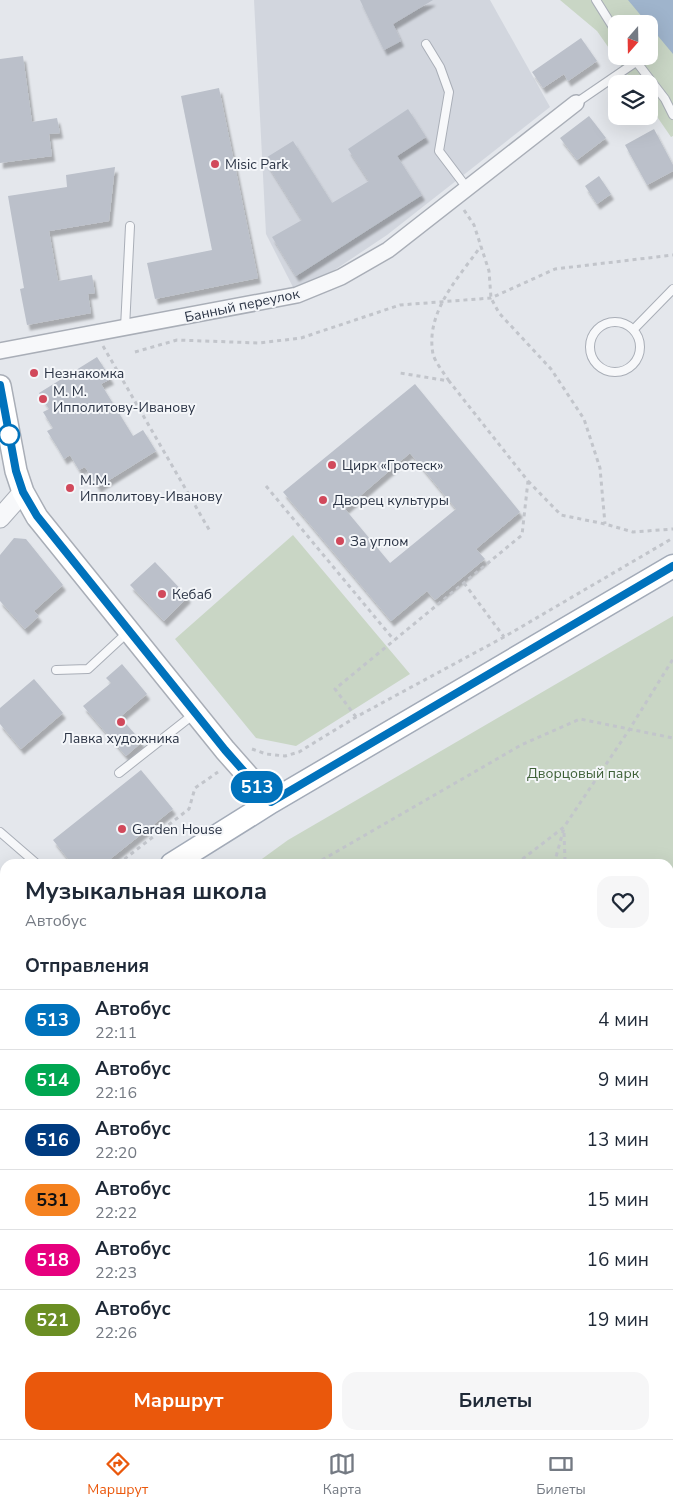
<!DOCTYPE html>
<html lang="ru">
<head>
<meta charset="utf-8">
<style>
	:root { --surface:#fff; --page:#f6f6f7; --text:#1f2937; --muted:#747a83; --line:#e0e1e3; --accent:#ea580c }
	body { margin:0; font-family:"Nunito Sans",sans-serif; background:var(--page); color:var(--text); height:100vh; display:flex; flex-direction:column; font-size:19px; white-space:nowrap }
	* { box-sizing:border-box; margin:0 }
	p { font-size:16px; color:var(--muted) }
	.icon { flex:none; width:28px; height:28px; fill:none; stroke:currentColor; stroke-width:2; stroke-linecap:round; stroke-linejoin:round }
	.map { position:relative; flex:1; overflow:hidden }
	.details { position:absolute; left:0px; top:859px; width:674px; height:581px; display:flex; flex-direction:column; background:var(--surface); border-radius:15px 15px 0 0; box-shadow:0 5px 20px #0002 }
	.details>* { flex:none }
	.badge { padding:0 10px; border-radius:16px; font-size:18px; line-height:32px }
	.needle { width:32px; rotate:200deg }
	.tools { position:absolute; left:608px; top:15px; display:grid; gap:10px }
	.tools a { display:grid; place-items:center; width:50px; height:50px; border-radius:10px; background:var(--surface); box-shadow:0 5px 20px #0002; font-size:25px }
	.map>.badge { position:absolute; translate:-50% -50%; box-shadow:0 0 0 2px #fff }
	h2 { padding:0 25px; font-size:19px; line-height:45px }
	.round { display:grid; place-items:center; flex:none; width:52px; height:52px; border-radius:15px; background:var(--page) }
	.headline { display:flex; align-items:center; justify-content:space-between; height:85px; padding:0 25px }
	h1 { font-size:24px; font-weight:700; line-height:38px }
	.cta { display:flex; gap:10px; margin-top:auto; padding:10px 25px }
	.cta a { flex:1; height:58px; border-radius:15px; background:var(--accent); color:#fff; font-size:20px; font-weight:700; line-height:58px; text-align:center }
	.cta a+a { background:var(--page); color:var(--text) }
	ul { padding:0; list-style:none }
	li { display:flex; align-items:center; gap:15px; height:60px; padding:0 25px; border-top:1px solid var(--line) }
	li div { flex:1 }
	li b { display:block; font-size:19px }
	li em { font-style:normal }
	li .badge { min-width:55px; font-weight:700; text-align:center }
	.tabs { display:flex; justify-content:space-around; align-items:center; height:70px; border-top:1px solid var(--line); background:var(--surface); font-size:14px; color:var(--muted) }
	.tabs a { display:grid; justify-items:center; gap:2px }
	.tabs .on { color:var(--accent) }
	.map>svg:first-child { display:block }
	.built { fill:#d2d6de }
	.green { fill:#c9d6c5; fill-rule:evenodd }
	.water { fill:#9fb4cc }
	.building { fill:#bbc0ca; fill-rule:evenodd; filter:url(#shadow) }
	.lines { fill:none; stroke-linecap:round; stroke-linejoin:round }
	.service-casing { stroke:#a9aeb7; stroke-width:10 }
	.minor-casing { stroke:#a9aeb7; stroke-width:18 }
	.tertiary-casing { stroke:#a9aeb7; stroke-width:21 }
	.secondary-casing { stroke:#a9aeb7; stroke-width:24 }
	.primary-casing { stroke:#a3abb8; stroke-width:25 }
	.path { stroke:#c2c5cb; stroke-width:3; stroke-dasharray:4 4; stroke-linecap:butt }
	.service { stroke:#f7f8fa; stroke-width:8 }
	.minor { stroke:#f7f8fa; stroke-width:15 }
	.tertiary { stroke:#f7f8fa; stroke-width:19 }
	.secondary { stroke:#fff; stroke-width:21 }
	.primary { stroke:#fff; stroke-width:22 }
	.line-casing { stroke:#fff; stroke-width:11 }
	.line { stroke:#0072bc; stroke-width:8 }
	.poi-dot { fill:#d1495b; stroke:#f4f6f9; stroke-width:2 }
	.stop-dot { fill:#fff; stroke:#0072bc; stroke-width:2.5 }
	.labels { text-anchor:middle; stroke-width:4; stroke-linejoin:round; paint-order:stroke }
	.poi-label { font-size:14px; fill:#2b3445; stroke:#f4f6f9; text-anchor:start }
	.street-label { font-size:14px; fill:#2b3445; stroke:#f4f6f9 }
	.park-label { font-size:14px; fill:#3f6138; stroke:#f4f6f9 }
</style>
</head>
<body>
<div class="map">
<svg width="673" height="1439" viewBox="0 0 673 1439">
	<defs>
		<filter id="shadow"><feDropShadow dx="3" dy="5.5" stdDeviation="1" flood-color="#0004"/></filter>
	</defs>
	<rect width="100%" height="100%" fill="#e4e7ec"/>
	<path class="built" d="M 254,0 L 490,0 L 550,107 L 387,235 L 297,295 L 266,234 Z"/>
	<path class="green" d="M 560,0 L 673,0 L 673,136 L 671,137 L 649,105 L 649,84 L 634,84 L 597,31 ZM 616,24 L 649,24 L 649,56 L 616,56 Z
		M 293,535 L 410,674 L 296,746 L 256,738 L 175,639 Z
		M 673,616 L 673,1439 L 0,1439 L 0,1115 L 5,1109 L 5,1435 L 669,1435 L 669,864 L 255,864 L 288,840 Z"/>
	<path class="water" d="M 628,0 L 673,0 L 673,54 Z
		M 669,928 L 671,928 L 673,1019 L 669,1018 Z"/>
	<path class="building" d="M 360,0 L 433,0 L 393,24 L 401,41 L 384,50 Z
		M 581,38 L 597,61 L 568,81 L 564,74 L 543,88 L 532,72 Z
		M 23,56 L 32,122 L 57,118 L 60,133 L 49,134 L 52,156 L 0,163 L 0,59 Z
		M 219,88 L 258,278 L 155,299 L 147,263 L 212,250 L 181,96 Z
		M 408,109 L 426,137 L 397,156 L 422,195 L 296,276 L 272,237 L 302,220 L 264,159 L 293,141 L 332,203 L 369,181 L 348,149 Z
		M 589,116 L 606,138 L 577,160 L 560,138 Z
		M 654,129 L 673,165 L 673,171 L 647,185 L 625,145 Z
		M 115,167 L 109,221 L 49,231 L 58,281 L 92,275 L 95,293 L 88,294 L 91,313 L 27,325 L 20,289 L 24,288 L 8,196 L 67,187 L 66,175 Z
		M 599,176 L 611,194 L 597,204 L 585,186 Z
		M 97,357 L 111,379 L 101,384 L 133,436 L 143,430 L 156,451 L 98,487 L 85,467 L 79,470 L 70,455 L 64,459 L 56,445 L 47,431 L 53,428 L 43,412 L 49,409 L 39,393 Z
		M 415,384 L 520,512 L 476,549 L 485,559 L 435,600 L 427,591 L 391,621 L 283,492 ZM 410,453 L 456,509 L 390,563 L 345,509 Z
		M 14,538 L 26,539 L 63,585 L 34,611 L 39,616 L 25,629 L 0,601 L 0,555 Z
		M 155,562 L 188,597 L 164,621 L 130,585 Z
		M 122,664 L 147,694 L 120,717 L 142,742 L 126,756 L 83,706 L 111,683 L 106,678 Z
		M 34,679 L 63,713 L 21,749 L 0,724 L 0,708 Z
		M 141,770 L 173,809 L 104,864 L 72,864 L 53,840 Z"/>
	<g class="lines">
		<defs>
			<path id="service" d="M 596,0 L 616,32
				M 426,44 L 440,67 L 449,92 L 439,151 L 467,188
				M 632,56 L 665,99 L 673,115
				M 576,103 L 636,62
				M590 347a25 25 0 1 1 50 0a25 25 0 1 1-50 0Z
				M 125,328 L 130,226
				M 634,329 L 673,289
				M 56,670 L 88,669 L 128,632
				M 119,773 L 194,714
				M 0,832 L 37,864"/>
			<path id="minor" d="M 0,351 L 297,295 L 341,277 L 388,250 L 576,103"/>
			<path id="tertiary" d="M 0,518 L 23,492"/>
			<path id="secondary" d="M 0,386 L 16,471 L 23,492 L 37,517 L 225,750 L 271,802"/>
			<path id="primary" d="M 172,864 L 271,802 L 673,566
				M 0,1040 L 5,1034"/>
		</defs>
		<use href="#service" class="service-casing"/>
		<use href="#minor" class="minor-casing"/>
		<use href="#tertiary" class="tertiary-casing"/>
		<use href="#secondary" class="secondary-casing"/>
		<use href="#primary" class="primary-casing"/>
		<path class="path" d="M 464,210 L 474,225 L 489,271 L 491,298 L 499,313 L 551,369 L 584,419 L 600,468 L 605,524
			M 103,346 L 211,533
			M 135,352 L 177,340 L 259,343 L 301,338 L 400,305 L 491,298 L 555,269 L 673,255
			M 449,381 C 444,373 435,362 433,354 C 425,312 459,277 481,246
			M 528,481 L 561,515 L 605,524 L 633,532 L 673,529
			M 266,486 L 394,640
			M 464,583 L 504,637
			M 356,717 L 335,689 L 522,535 L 528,481 L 449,381 L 400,373
			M 252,749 L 266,754 L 285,756 L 299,752 L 356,717 L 504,637 L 673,538
			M 564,833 L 565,860 L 567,864
			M 118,864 L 189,809 L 195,788 L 218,772
			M 315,864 L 521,745 L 580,719 L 673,738
			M 516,864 L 564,827 L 629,730 L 673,659
			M 554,864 L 564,828
			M 669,885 L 673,884
			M 0,988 L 5,982
			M 669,1056 L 673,1034
			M 669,1063 L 673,1061
			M 0,1129 L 5,1124
			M 0,1268 L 5,1262
			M 0,1281 L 5,1285
			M 669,1307 L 673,1321
			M 5,1322 C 1,1335 1,1347 5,1360
			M 0,1403 L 5,1408
			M 34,1435 L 38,1439
			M 53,1435 L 56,1439
			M 164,1435 L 167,1439
			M 489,1435 L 493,1439
			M 15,1439 L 18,1435
			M 87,1439 L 87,1435
			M 114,1439 L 118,1435
			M 236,1439 L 240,1435
			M 278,1439 L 281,1435
			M 633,1439 L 634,1435"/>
		<use href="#service" class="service"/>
		<use href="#minor" class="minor"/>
		<use href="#tertiary" class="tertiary"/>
		<use href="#secondary" class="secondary"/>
		<use href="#primary" class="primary"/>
	</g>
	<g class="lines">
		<defs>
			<path id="line" d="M 0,385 L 16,471 L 23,492 L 37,516 L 225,750 L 271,802 L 673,566"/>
		</defs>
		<use href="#line" class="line-casing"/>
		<use href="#line" class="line"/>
	</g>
	<g class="poi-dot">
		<circle cx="215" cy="164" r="5"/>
		<circle cx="34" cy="373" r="5"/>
		<circle cx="43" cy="399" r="5"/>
		<circle cx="332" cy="465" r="5"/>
		<circle cx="70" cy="488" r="5"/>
		<circle cx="323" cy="500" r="5"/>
		<circle cx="340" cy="541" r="5"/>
		<circle cx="162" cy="594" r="5"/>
		<circle cx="121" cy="722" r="5"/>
		<circle cx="122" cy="829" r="5"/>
	</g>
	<circle class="stop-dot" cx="9" cy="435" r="10"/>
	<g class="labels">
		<g class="poi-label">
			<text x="225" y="169">Misic Park</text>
			<text x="44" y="378">Незнакомка</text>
			<text x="53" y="396">М. М.<tspan x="53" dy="16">Ипполитову-Иванову</tspan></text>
			<text x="342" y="470">Цирк «Гротеск»</text>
			<text x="80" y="485">М.М.<tspan x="80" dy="16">Ипполитову-Иванову</tspan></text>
			<text x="333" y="505">Дворец культуры</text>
			<text x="350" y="546">За углом</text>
			<text x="172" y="599">Кебаб</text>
			<text x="121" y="743" text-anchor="middle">Лавка художника</text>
			<text x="132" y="834">Garden House</text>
		</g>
		<g class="street-label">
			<text transform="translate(242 305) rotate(-12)" y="5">Банный переулок</text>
		</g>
		<g class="park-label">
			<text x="583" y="778">Дворцовый парк</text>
		</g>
	</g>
</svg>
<div class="tools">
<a><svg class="needle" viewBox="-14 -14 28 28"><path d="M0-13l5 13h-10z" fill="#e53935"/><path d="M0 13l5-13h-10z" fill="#747a83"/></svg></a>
<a><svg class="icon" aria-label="layers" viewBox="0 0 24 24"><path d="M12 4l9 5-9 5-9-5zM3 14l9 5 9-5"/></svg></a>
</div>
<b class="badge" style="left:257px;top:787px;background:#0072bc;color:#fff">513</b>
<section class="details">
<div class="headline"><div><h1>Музыкальная школа</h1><p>Автобус</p></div><a class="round"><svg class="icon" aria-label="heart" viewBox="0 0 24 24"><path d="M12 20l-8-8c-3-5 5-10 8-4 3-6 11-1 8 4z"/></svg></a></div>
<h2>Отправления</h2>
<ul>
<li><span class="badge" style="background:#0072bc;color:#fff">513</span><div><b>Автобус</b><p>22:11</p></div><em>4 мин</em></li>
<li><span class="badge" style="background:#00a651;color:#fff">514</span><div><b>Автобус</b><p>22:16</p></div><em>9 мин</em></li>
<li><span class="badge" style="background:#003b80;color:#fff">516</span><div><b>Автобус</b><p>22:20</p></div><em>13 мин</em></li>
<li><span class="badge" style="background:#f58220;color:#111">531</span><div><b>Автобус</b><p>22:22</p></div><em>15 мин</em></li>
<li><span class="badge" style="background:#e6007e;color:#fff">518</span><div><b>Автобус</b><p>22:23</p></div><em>16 мин</em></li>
<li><span class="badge" style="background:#6b8e23;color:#fff">521</span><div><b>Автобус</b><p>22:26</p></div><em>19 мин</em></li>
</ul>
<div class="cta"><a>Маршрут</a><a>Билеты</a></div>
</section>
</div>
<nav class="tabs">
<a class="on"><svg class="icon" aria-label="directions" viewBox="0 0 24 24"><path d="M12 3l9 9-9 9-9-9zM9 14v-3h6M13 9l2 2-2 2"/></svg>Маршрут</a>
<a><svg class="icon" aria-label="map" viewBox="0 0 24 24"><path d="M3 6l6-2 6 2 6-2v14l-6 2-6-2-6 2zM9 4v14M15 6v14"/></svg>Карта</a>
<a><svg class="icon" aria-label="tickets" viewBox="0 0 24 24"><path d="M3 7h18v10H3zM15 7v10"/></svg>Билеты</a>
</nav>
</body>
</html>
